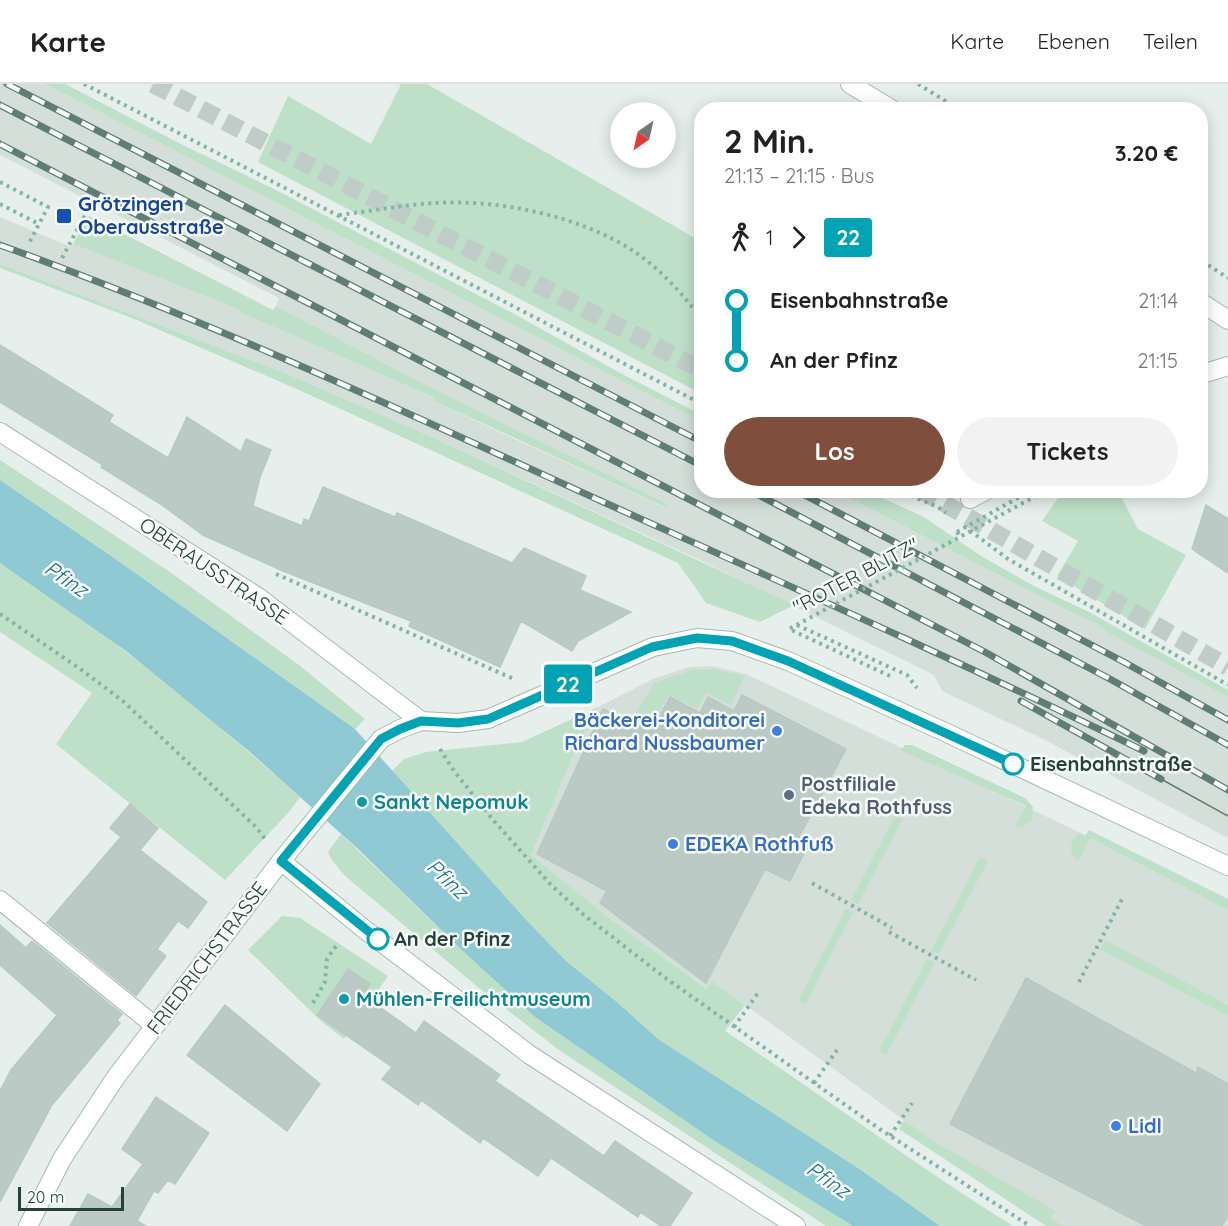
<!DOCTYPE html>
<html lang="de">
<head>
<meta charset="utf-8">
<style>
	:root { --surface:#fff; --page:#f2f2f2; --text:#222; --muted:#767676; --line:#e0e0e0; --accent:#804e3d }
	body { margin:0; font-family:Quicksand,sans-serif; background:var(--page); color:var(--text); height:100vh; display:flex; flex-direction:column; font-size:22px; white-space:nowrap }
	* { box-sizing:border-box; margin:0 }
	p { font-size:20px; color:var(--muted) }
	.icon { flex:none; width:33px; height:33px; fill:none; stroke:currentColor; stroke-width:2; stroke-linecap:round; stroke-linejoin:round }
	.map { position:relative; flex:1; overflow:hidden }
	.panel { position:absolute; left:694px; top:18px; width:514px; height:396px; display:flex; flex-direction:column; background:var(--surface); border-radius:24px; box-shadow:0 3px 15px #0003 }
	.panel>* { flex:none }
	.badge { padding:0 12px; border-radius:4px; font-size:21px; line-height:39px }
	.needle { width:39px; rotate:214deg }
	.fabs { position:absolute; left:610px; top:18px; display:grid; gap:12px }
	.fabs a { display:grid; place-items:center; width:66px; height:66px; border-radius:50%; background:var(--surface); box-shadow:0 3px 15px #0003; font-size:30px }
	.scale { position:absolute; left:18px; bottom:15px; width:106px; box-sizing:border-box; padding-left:6px; border:3px solid #24423a; border-top:0; font-size:16px; line-height:21px; white-space:nowrap; color:#24423a; -webkit-text-stroke:4px #f7fbf9; paint-order:stroke }
	.map>.badge { position:absolute; translate:-50% -50%; box-shadow:0 0 0 3px #fff }
	.legs { display:flex; align-items:center; gap:9px; height:66px; padding:0 30px; font-size:20px }
	.legs p { margin-inline-start:auto }
	.overview { display:flex; align-items:center; justify-content:space-between; height:102px; padding:0 30px }
	h1 { font-size:33px; font-weight:700; line-height:45px }
	.button { display:flex; gap:12px; margin-top:auto; padding:12px 30px }
	.button a { flex:1; height:69px; border-radius:36px; background:var(--accent); color:#fff; font-size:24px; font-weight:700; line-height:69px; text-align:center }
	.button a+a { background:var(--page); color:var(--text) }
	ul { padding:0 30px; list-style:none }
	li { display:flex; align-items:center; gap:21px; height:60px; font-size:22px }
	li i { display:grid; place-items:center; width:9px; height:100%; margin:0 8px; background:currentColor }
	li i::after { content:''; width:15px; height:15px; margin:-8px; border:4px solid; border-radius:50%; background:var(--surface) }
	li p { margin-inline-start:auto }
	li:first-child i { background:linear-gradient(#0000 50%,currentColor 0) }
	li:last-child i { background:linear-gradient(currentColor 50%,#0000 0) }
	header { display:flex; align-items:center; gap:36px; box-sizing:border-box; height:84px; padding:0 30px; background:var(--surface); border-bottom:2px solid var(--line) }
	header strong { font-size:28px }
	nav { display:flex; gap:33px; margin-inline-start:auto; font-size:21px }
	.map>svg:first-child { display:block }
	.built { fill:#d4dfda }
	.green { fill:#bfe0c8 }
	.water { fill:#8ec9d4 }
	.building { fill:#bbcac4; stroke:#b8c9c2; stroke-width:1.5 }
	.lines { fill:none; stroke-linecap:round; stroke-linejoin:round }
	.highway-tunnel { stroke:#bfccc8; stroke-width:18; stroke-dasharray:18 9; stroke-linecap:butt }
	.minor-casing { stroke:#a8b8b2; stroke-width:20 }
	.path { stroke:#86b3a5; stroke-width:4; stroke-dasharray:3 4.5; stroke-linecap:butt }
	.minor { stroke:#fff; stroke-width:18 }
	.tram { stroke:#5f7d75; stroke-width:1.5 }
	.rail-casing { stroke:#5f7d75; stroke-width:7 }
	.rail { stroke:#f7fbf9; stroke-width:4.5; stroke-dasharray:14; stroke-linecap:butt }
	.path-bridge { stroke:#86b3a5; stroke-width:4; stroke-dasharray:3 4.5; stroke-linecap:butt }
	.line-1-casing { stroke:#fff; stroke-width:14 }
	.line-1 { stroke:#00a3b4; stroke-width:9 }
	.transit-dot { fill:#1a4fb4; stroke:#f7fbf9; stroke-width:2 }
	.shop-dot { fill:#3f7fe0; stroke:#f7fbf9; stroke-width:2 }
	.stop-1-dot { fill:#fff; stroke:#00a3b4; stroke-width:3 }
	.service-dot { fill:#5c6f8a; stroke:#f7fbf9; stroke-width:2 }
	.culture-dot { fill:#0f9aa8; stroke:#f7fbf9; stroke-width:2 }
	.labels { text-anchor:middle; stroke-width:5; stroke-linejoin:round; paint-order:stroke }
	.transit-label { font-size:20px; font-weight:bold; fill:#164399; stroke:#f7fbf9; text-anchor:start }
	.street-label { font-size:20px; fill:#24423a; stroke:#f7fbf9 }
	.shop-label { font-size:20px; font-weight:bold; fill:#366cbe; stroke:#f7fbf9; text-anchor:start }
	.stop-label { font-size:20px; font-weight:bold; fill:#24423a; stroke:#f7fbf9; text-anchor:start }
	.service-label { font-size:20px; font-weight:bold; fill:#4e5e75; stroke:#f7fbf9; text-anchor:start }
	.culture-label { font-size:20px; font-weight:bold; fill:#0d838f; stroke:#f7fbf9; text-anchor:start }
	.water-label { font-size:21px; font-style:italic; fill:#1c6f80; stroke:#f7fbf9 }
</style>
</head>
<body>
<header>
<strong>Karte</strong>
<nav><a>Karte</a><a>Ebenen</a><a>Teilen</a></nav>
</header>
<div class="map">
<svg width="1228" height="1142" viewBox="0 0 1228 1142">
	<rect width="100%" height="100%" fill="#e6efeb"/>
	<path class="built" d="M 0,0 L 45,0 L 702,338 L 702,406 L 836,407 L 1070,528 L 1097,540 L 1110,550 L 1228,613 L 1228,754 L 1045,656 L 942,607 L 934,591 L 700,476 L 423,349 L 285,289 L 0,180 L 0,133 L 71,163 L 73,160 L 238,225 L 242,229 L 435,314 L 434,317 L 495,346 L 664,423 L 666,421 L 432,304 L 276,222 L 279,214 L 0,71 Z
		M 713,582 L 746,590 L 1228,819 L 1228,1142 L 1050,1142 L 715,899 L 708,905 L 612,836 L 531,771 L 579,658 L 598,623 L 653,595 L 689,583 Z"/>
	<path class="green" d="M 45,0 L 65,0 L 181,60 L 280,108 L 516,231 L 622,290 L 702,331 L 702,338 Z
		M 401,0 L 427,0 L 702,158 L 702,310 L 258,78 L 288,12 L 371,60 Z
		M 89,132 L 273,226 L 276,222 L 432,304 L 667,420 L 665,423 L 434,317 L 435,314 L 242,229 L 238,225 L 73,160 Z
		M 0,180 L 285,289 L 423,349 L 794,521 L 760,538 L 706,519 L 678,479 L 299,306 L 132,234 L 0,184 Z
		M 0,376 L 170,488 L 299,581 L 365,635 L 355,645 L 114,474 L 0,396 Z
		M 836,407 L 867,407 L 924,433 L 981,472 L 1034,502 L 1089,528 L 1228,606 L 1228,613 L 1110,550 L 1097,540 L 1070,528 Z
		M 1063,407 L 1118,407 L 1138,445 L 1186,471 L 1145,545 L 1057,492 L 1078,457 L 1042,437 Z
		M 0,479 C 107,547 205,629 300,713 L 289,728 L 225,796 L 56,660 L 92,609 L 0,548 Z
		M 714,585 L 745,592 L 731,621 L 706,609 L 697,625 L 669,611 L 651,645 L 632,635 L 654,599 L 691,586 Z
		M 598,623 L 579,658 L 531,771 L 612,836 L 707,905 L 712,897 L 745,921 L 725,947 C 822,1011 915,1081 1013,1142 L 940,1142 L 861,1086 L 658,955 L 618,919 L 566,877 L 527,838 L 392,687 L 404,675 L 426,668 L 522,658 Z
		M 905,661 L 912,661 L 1025,714 L 1033,723 L 1032,736 L 1022,743 L 1015,743 L 1026,722 L 900,666 Z
		M 895,732 L 903,735 L 858,820 L 851,816 Z
		M 1089,746 L 1228,815 L 1228,826 L 1091,754 L 1078,777 C 1067,767 1070,761 1078,749 L 1085,752 Z
		M 341,750 L 466,870 L 535,933 L 713,1056 L 853,1142 L 826,1142 L 559,966 L 479,904 L 344,791 L 332,776 L 328,768 Z
		M 980,773 L 988,777 L 939,870 L 931,867 Z
		M 846,824 L 853,828 L 806,920 L 798,917 Z
		M 282,832 L 300,834 L 388,892 L 344,955 L 321,937 L 248,866 Z
		M 1105,856 L 1228,921 L 1228,932 L 1100,865 Z
		M 927,875 L 935,878 L 886,971 L 879,967 Z
		M 904,1036 L 937,1059 L 1056,1127 L 1050,1134 L 1063,1142 L 1046,1142 L 899,1045 Z"/>
	<path class="water" d="M 0,396 L 114,474 L 355,645 L 527,837 L 566,877 L 618,919 L 658,955 L 861,1086 L 940,1142 L 853,1142 L 713,1056 L 535,933 L 466,870 L 357,764 L 251,669 L 126,567 L 0,479 Z"/>
	<path class="building" d="M 0,261 L 113,331 L 109,338 L 168,374 L 187,333 L 241,368 L 246,355 L 271,366 L 260,393 L 253,422 L 302,442 L 304,435 L 309,437 L 323,403 L 395,433 L 397,429 L 512,479 L 524,464 L 586,492 L 580,506 L 631,528 L 578,557 L 572,567 L 521,537 L 500,583 L 409,542 L 411,537 L 283,487 L 203,451 L 162,421 L 101,383 L 103,381 L 0,318 Z
		M 1206,421 L 1228,435 L 1228,489 L 1192,465 Z
		M 742,611 L 846,665 L 799,753 L 809,759 L 790,797 L 765,785 L 706,899 L 600,819 L 607,807 L 537,770 L 603,625 L 652,647 L 670,613 L 700,629 L 708,613 L 734,627 Z
		M 130,720 L 158,744 L 140,766 L 207,818 L 188,844 L 178,837 L 157,865 L 166,872 L 136,912 L 47,839 L 121,753 L 110,744 Z
		M 0,841 L 26,864 L 32,857 L 122,930 L 117,936 L 120,939 L 52,1021 L 0,1118 L 0,1007 L 11,986 L 57,931 L 0,881 Z
		M 348,885 L 370,900 L 363,911 L 416,949 L 424,937 L 500,991 L 495,997 L 604,1072 L 615,1057 L 692,1109 L 670,1142 L 661,1142 L 640,1128 L 638,1133 L 551,1074 L 538,1092 L 483,1054 L 480,1059 L 421,1016 L 418,1021 L 382,995 L 392,983 L 317,931 Z
		M 1026,894 L 1196,989 L 1198,983 L 1228,1000 L 1228,1131 L 1222,1142 L 1146,1142 L 950,1040 Z
		M 225,921 L 320,1000 L 287,1047 L 187,971 Z
		M 156,1013 L 209,1049 L 175,1100 L 168,1096 L 158,1109 L 154,1107 L 137,1137 L 146,1142 L 70,1142 L 88,1110 L 112,1123 L 143,1080 L 122,1065 Z"/>
	<g class="lines">
		<path class="highway-tunnel" d="M 153,0 L 702,286
			M 921,406 L 1228,583"/>
		<defs>
			<path id="minor" d="M 850,0 L 893,26
				M 1202,219 L 1228,236
				M 1202,290 L 1228,282
				M 0,348 L 258,513 L 421,637
				M 970,415 L 987,406
				M 281,777 L 364,845 L 530,971 L 796,1142
				M 0,816 L 155,942
				M 28,1142 L 62,1075 L 116,993 L 281,777 L 381,655 L 400,645 L 421,637 L 458,639 L 488,635 L 653,563 L 697,554 L 732,557 L 788,577 L 945,648 L 1228,782"/>
		</defs>
		<use href="#minor" class="minor-casing"/>
		<path class="path" d="M 84,0 L 702,320
			M 918,0 L 960,26
			M 0,98 L 48,123 L 28,161
			M 0,120 L 39,140
			M 339,131 C 371,127 403,121 434,119 C 499,115 581,132 635,168 C 661,186 684,211 702,236
			M 62,174 L 92,118
			M 1202,177 L 1228,194
			M 699,318 L 702,313
			M 897,406 L 938,423 L 946,429
			M 1033,406 L 1036,412
			M 964,442 L 1008,475 L 1228,601
			M 957,448 L 961,454
			M 276,490 L 514,595
			M 0,530 L 79,584 L 124,618 L 256,743 L 265,755
			M 797,541 L 907,591 L 917,604
			M 440,665 L 454,687 L 494,737 L 551,801 L 584,831 L 664,893 L 881,1046 L 1030,1142
			M 812,799 L 892,844
			M 889,848 L 976,896
			M 1079,898 L 1122,815
			M 313,919 L 325,898 L 327,875 L 338,859
			M 734,943 L 758,909
			M 814,999 L 837,966
			M 890,1052 L 912,1019"/>
		<use href="#minor" class="minor"/>
		<path class="tram" d="M 1161,695 L 1228,732"/>
		<defs>
			<path id="rail" d="M 7,0 L 702,358
				M 0,21 L 702,382
				M 0,60 L 985,568 L 1228,706
				M 0,161 C 205,235 403,327 601,417 C 783,499 965,580 1144,667
				M 749,406 L 1110,595 L 1228,661
				M 795,406 L 1122,577 L 1228,636
				M 1021,617 L 1161,695"/>
		</defs>
		<use href="#rail" class="rail-casing"/>
		<use href="#rail" class="rail"/>
		<path class="path-bridge" d="M 957,448 L 1032,406
			M 890,592 L 789,545 L 1036,412"/>
	</g>
	<g class="lines">
		<defs>
			<path id="line-1" d="M 378,855 L 281,777 L 381,655 L 400,645 L 421,637 L 458,639 L 488,635 L 652,563 L 697,554 L 732,557 L 788,577 L 1013,680"/>
		</defs>
		<use href="#line-1" class="line-1-casing"/>
		<use href="#line-1" class="line-1"/>
	</g>
	<rect class="transit-dot" x="56" y="124" width="16" height="16" rx="3"/>
	<g class="shop-dot">
		<circle cx="777" cy="647" r="6"/>
		<circle cx="673" cy="760" r="6"/>
		<circle cx="1116" cy="1042" r="6"/>
	</g>
	<g class="stop-1-dot">
		<circle cx="1013" cy="680" r="10"/>
		<circle cx="378" cy="855" r="10"/>
	</g>
	<circle class="service-dot" cx="789" cy="711" r="6"/>
	<g class="culture-dot">
		<circle cx="362" cy="718" r="6"/>
		<circle cx="344" cy="915" r="6"/>
	</g>
	<g class="labels">
		<g class="transit-label">
			<text x="78" y="127">Grötzingen<tspan x="78" dy="23">Oberausstraße</tspan></text>
		</g>
		<g class="street-label">
			<text transform="translate(214 487) rotate(34)" y="7">OBERAUSSTRASSE</text>
			<text transform="translate(856 492) rotate(-28)" y="7">"ROTER BLITZ"</text>
			<text transform="translate(207 874) rotate(-53)" y="7">FRIEDRICHSTRASSE</text>
		</g>
		<g class="shop-label">
			<text x="765" y="643" text-anchor="end">Bäckerei-Konditorei<tspan x="765" dy="23">Richard Nussbaumer</tspan></text>
			<text x="685" y="767">EDEKA Rothfuß</text>
			<text x="1128" y="1049">Lidl</text>
		</g>
		<g class="stop-label">
			<text x="1030" y="687">Eisenbahnstraße</text>
			<text x="394" y="862">An der Pfinz</text>
		</g>
		<g class="service-label">
			<text x="801" y="707">Postfiliale<tspan x="801" dy="23">Edeka Rothfuss</tspan></text>
		</g>
		<g class="culture-label">
			<text x="374" y="725">Sankt Nepomuk</text>
			<text x="356" y="922">Mühlen-Freilichtmuseum</text>
		</g>
		<g class="water-label">
			<text transform="translate(66 495) rotate(34)" y="7">Pfinz</text>
			<text transform="translate(447 795) rotate(43)" y="7">Pfinz</text>
			<text transform="translate(828 1096) rotate(35)" y="7">Pfinz</text>
		</g>
	</g>
</svg>
<div class="fabs">
<a><svg class="needle" viewBox="-14 -14 28 28"><path d="M0-13l5 13h-10z" fill="#e53935"/><path d="M0 13l5-13h-10z" fill="#767676"/></svg></a>
</div>
<div class="scale">20 m</div>
<b class="badge" style="left:568px;top:600px;background:#00a3b4;color:#fff">22</b>
<section class="panel">
<div class="overview"><div><h1>2 Min.</h1><p>21:13 – 21:15 · Bus</p></div><b>3.20 €</b></div>
<div class="legs"><svg class="icon" aria-label="walk" viewBox="0 0 24 24"><circle cx="13" cy="4" r="2"/><path d="M13 8l-2 6 4 7M11 14l-3 7M7 12l3-4h3l4 4"/></svg>1<svg class="icon" aria-label="forward" viewBox="0 0 24 24"><path d="M9 5l7 7-7 7"/></svg><b class="badge" style="background:#00a3b4;color:#fff">22</b></div>
<ul>
<li><i style="color:#00a3b4"></i><b>Eisenbahnstraße</b><p>21:14</p></li>
<li><i style="color:#00a3b4"></i><b>An der Pfinz</b><p>21:15</p></li>
</ul>
<div class="button"><a>Los</a><a>Tickets</a></div>
</section>
</div>
</body>
</html>
